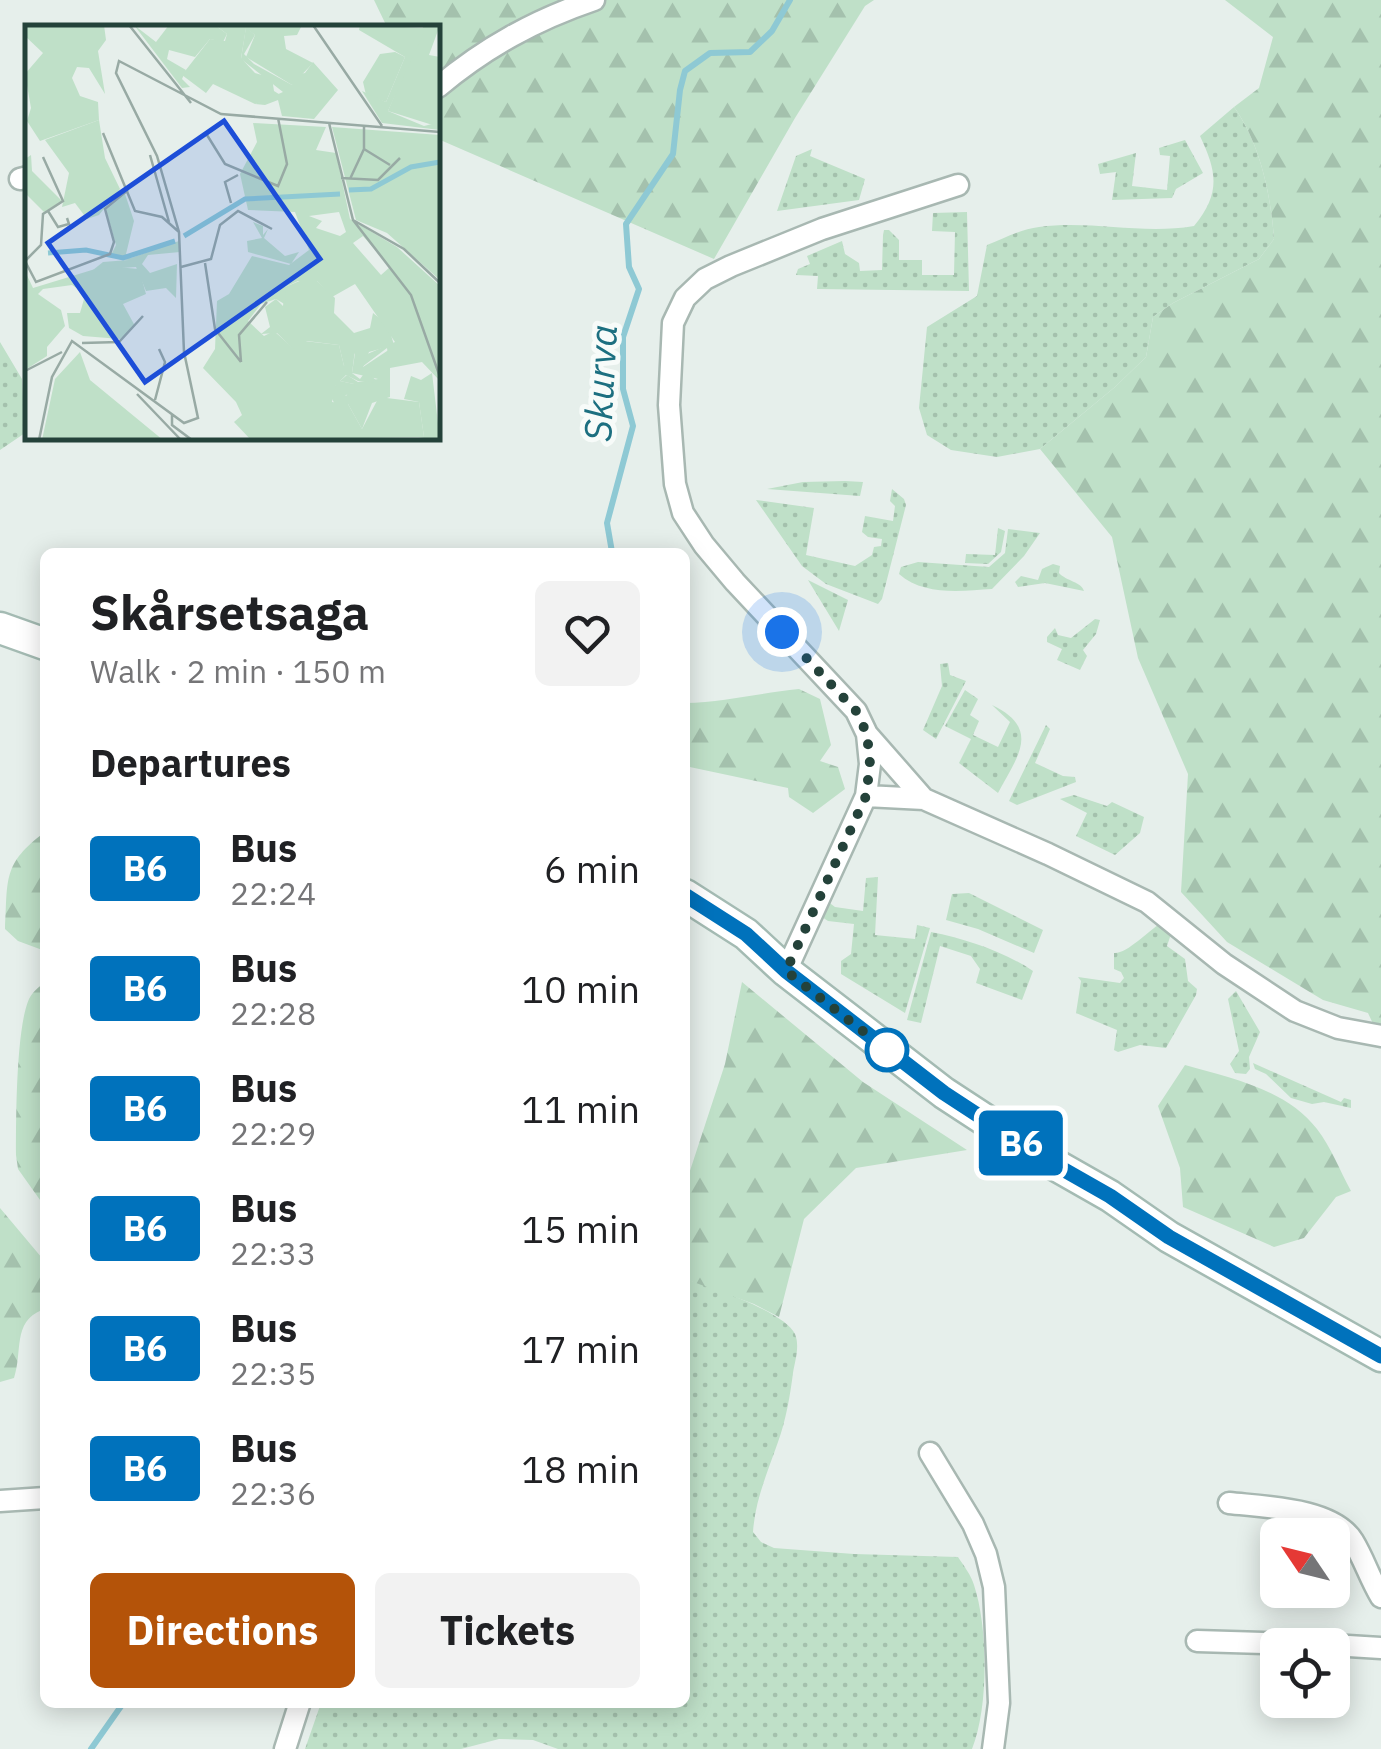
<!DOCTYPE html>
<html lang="en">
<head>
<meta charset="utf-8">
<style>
	:root { --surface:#fff; --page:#f2f2f2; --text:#202124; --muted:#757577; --accent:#b45309 }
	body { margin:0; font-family:"IBM Plex Sans",sans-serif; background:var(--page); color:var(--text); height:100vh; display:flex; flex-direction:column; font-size:38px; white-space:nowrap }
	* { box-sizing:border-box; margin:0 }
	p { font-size:32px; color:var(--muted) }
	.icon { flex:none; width:55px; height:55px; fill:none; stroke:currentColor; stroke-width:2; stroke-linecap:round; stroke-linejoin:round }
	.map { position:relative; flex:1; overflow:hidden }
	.panel { position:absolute; left:40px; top:548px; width:650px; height:1160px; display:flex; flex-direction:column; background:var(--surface); border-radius:15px; box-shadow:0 5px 25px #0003 }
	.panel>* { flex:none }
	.badge { padding:0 20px; border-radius:8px; font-size:35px; line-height:65px }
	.needle { width:65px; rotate:305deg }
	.buttons { position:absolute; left:1260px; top:1518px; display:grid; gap:20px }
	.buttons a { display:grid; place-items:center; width:90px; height:90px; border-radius:15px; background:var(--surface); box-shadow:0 5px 25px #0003; font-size:50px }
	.you { position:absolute; width:50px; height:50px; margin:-25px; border:8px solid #fff; border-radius:50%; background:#1a73e8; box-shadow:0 0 0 15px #1a73e833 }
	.map>.badge { position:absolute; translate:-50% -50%; box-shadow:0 0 0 5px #fff }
	h2 { padding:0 50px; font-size:38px; line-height:90px }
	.round { display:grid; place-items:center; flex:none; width:105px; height:105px; border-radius:15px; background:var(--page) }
	.headline { display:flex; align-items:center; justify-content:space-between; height:170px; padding:0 50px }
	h1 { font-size:48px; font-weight:800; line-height:75px }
	.cta { display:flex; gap:20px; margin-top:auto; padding:20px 50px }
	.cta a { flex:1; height:115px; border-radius:15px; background:var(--accent); color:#fff; font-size:40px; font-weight:800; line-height:115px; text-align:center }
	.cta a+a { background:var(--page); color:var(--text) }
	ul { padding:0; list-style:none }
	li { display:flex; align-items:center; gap:30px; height:120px; padding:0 50px }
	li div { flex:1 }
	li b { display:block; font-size:38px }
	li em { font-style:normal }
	li .badge { min-width:110px; font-weight:700; text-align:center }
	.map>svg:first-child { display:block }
	.grass { fill:url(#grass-dots) }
	.forest { fill:url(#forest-firs) }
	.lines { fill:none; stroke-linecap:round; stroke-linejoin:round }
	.stream { stroke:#8ec9d4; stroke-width:6 }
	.street-casing { stroke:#a8b8b2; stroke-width:25 }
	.secondary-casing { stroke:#a4bbb3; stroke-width:35 }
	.street { stroke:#fff; stroke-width:20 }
	.secondary { stroke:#fff; stroke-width:30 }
	.line-casing { stroke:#fff; stroke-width:22 }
	.line { stroke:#0072bc; stroke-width:15 }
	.walk { stroke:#24423a; stroke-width:10; stroke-dasharray:0 18 }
	.stop-dot { fill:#fff; stroke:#0072bc; stroke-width:5 }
	.labels { text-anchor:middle; stroke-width:10; stroke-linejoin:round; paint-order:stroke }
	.water-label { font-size:38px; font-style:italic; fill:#1c6f80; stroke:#f7fbf9 }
	.inset-river { fill:none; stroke:#8ec9d4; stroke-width:5 }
	.inset-road { fill:none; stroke:#98aaa4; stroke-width:2.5 }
	.view { fill:#1d4ed8; fill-opacity:0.15; stroke:#1d4ed8; stroke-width:5 }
	.inset-edge { fill:none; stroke:#24423a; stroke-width:5 }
</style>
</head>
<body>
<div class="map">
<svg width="1381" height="1749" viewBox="0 0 1381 1749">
	<defs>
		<pattern id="grass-dots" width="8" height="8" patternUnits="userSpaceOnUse" patternTransform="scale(2.5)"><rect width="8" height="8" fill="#bfe0c8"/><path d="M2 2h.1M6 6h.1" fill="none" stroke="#a4c1ad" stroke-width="1.8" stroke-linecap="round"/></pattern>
		<pattern id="forest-firs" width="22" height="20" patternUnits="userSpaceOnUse" patternTransform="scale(2.5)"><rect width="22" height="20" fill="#bfe0c8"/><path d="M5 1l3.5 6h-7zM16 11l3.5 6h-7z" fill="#a4c1ad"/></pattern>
	</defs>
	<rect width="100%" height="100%" fill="#e6efeb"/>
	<path class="grass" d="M 1234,107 C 1260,143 1271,195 1274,239 L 1259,259 L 1173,303 L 1153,317 L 1146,357 L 1115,387 L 1040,449 L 997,457 L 951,450 L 927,435 L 919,408 L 927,327 L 977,296 L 987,245 C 1003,239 1021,229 1039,227 C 1091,220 1142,235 1194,226 C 1221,193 1217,172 1200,136 Z
		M 1185,140 L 1203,173 L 1176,189 L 1172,198 L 1112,200 L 1116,172 L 1100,174 L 1098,164 L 1136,153 L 1132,186 L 1167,190 L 1170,156 L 1160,155 L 1159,148 Z
		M 812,149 L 810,156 L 865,179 L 859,200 L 777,211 L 796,156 Z
		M 967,212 L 969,291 L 817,289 L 818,276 L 796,275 L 798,269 L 810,264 L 807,256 L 842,241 L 845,254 L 859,263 L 860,271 L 882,270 L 883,235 L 884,230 L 889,230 L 899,240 L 899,260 L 922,260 L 922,275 L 954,275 L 955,232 L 932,231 L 933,213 Z
		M 0,342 L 22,379 L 25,433 L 0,450 Z
		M 845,481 L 863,482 L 860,496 L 767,489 L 803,482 Z
		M 892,489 L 904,499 L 906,505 L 882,599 L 878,604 L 826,584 L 802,566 L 756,500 L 814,508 L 806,555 L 855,566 L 872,555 L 874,547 L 881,546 L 882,539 L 868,537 L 862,532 L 865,516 L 893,521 L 895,506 L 890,501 Z
		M 998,528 L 1005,531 L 1001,552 L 988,564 L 965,563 L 966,554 L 995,555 Z
		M 1008,529 L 1040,533 L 1024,556 L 992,589 C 961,591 924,596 899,574 L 901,567 L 918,562 L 989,567 L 1005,553 Z
		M 1053,564 L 1060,566 L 1059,573 C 1066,581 1082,582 1084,591 L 1045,583 L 1018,587 L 1015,582 L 1021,576 L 1038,580 L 1042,569 Z
		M 808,580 L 848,600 L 839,631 Z
		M 1095,619 L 1100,620 L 1096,634 L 1083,650 L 1087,656 L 1080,670 L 1057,660 L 1062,649 L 1047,642 L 1047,637 L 1055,628 L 1058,635 L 1071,638 Z
		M 948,663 L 950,675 L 966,681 L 936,739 L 923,730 L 942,686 L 940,664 Z
		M 965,690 L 978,699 L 970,715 L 979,721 L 973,735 L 998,747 L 1010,722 L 992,705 C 1042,729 1017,757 998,793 L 959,763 L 971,739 L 945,726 Z
		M 1046,725 L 1050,729 L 1035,763 L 1063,776 L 1075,777 L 1076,782 L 1017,805 L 1009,801 Z
		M 1074,795 L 1107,806 L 1112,802 L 1144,817 L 1140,833 L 1115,855 L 1076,836 L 1087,813 L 1060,799 Z
		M 878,877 L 875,935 L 915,939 L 917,925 L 930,928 L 905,1013 L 841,974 L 841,961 L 851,954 L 854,924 L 828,921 L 822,917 L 827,901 L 835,907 L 863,911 L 866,878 Z
		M 969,893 L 1043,930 L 1034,953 L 978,929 L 946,920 L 952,894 Z
		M 1161,923 L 1172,931 L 1167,946 L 1185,959 L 1188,981 L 1197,989 L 1196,995 L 1166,1048 L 1140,1045 L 1118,1052 L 1114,1050 L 1117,1030 L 1076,1013 L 1081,981 L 1078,977 L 1120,983 L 1124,978 L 1121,972 L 1114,969 L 1114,953 C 1127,954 1148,931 1161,923 Z
		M 931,932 C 966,939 1003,951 1033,971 L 1022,1000 L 976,983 L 980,969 L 971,956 L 940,946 L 921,1023 L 907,1020 Z
		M 1236,991 L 1260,1032 L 1249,1057 L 1250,1069 L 1246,1074 L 1235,1073 L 1230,1064 L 1239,1051 L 1228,999 Z
		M 1253,1063 L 1341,1102 L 1344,1098 L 1351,1100 L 1351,1108 L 1324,1102 L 1312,1104 L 1291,1098 L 1266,1074 L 1255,1069 Z
		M 685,1279 C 709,1286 785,1312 795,1334 C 800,1346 795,1361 793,1373 C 790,1396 786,1420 778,1442 C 768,1471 755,1500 753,1532 L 761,1542 L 774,1548 L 854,1554 L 958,1557 C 964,1566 971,1575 974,1585 C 988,1627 989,1707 972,1749 L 558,1749 L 533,1740 L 499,1739 L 461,1749 L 305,1749 L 321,1703 L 685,1702 Z"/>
	<path class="forest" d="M 374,0 L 874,0 L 865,6 L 795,118 L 714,259 L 438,139 L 438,28 L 387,27 Z
		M 1225,0 L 1381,0 L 1381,1041 L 1368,1013 L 1323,1000 L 1227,942 L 1181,892 L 1188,774 L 1138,658 L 1112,537 L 1040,449 L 1115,387 L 1146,357 L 1153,317 L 1173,303 L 1259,259 L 1274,239 C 1271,195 1260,143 1234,107 L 1259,88 L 1273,37 Z
		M 799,689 L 820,699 L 831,745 L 820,761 L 838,767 L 845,789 L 813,813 L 789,797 L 788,788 L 685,766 L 685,703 C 724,702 760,693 799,689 Z
		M 45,832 L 45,951 L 18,941 L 5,929 C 8,879 2,864 45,832 Z
		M 45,982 L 45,1207 L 18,1169 L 16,1155 C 16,1120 16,1028 29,999 C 33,991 39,987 45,982 Z
		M 742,982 L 863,1082 L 967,1150 L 856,1168 L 804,1219 L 779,1317 L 754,1304 L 685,1279 L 685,1186 L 725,1064 Z
		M 1185,1065 C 1231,1078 1286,1089 1317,1129 C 1331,1147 1340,1171 1351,1191 L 1336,1197 L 1304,1238 L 1274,1247 L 1183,1207 L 1180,1168 L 1158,1106 Z
		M 0,1208 L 42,1258 L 44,1276 L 42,1310 C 12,1322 23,1352 14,1378 L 0,1382 Z"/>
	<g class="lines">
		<path class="stream" d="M 612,552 L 607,523 L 633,426 L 623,389 L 623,337 L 639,289 L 629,267 L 626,224 L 673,154 L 680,90 L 685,71 L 710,53 L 750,52 L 772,31 L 790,0
			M 91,1749 L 124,1702"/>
		<defs>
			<path id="street" d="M 438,87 C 486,47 535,20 594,0
				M 20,179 L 28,177
				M 867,734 L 924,799
				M 866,796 L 924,799 L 1048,854 L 1147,902 L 1224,964 L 1295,1011 L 1338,1028 L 1381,1036
				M 786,971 L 866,796 L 870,764 L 867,734 L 856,711 L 735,582 L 704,545 L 683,513 L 675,484 L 669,405 L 673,323 L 685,298 L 705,279 L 731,266 L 822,229 L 958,185
				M 930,1453 L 973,1524 L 986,1554 L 994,1587 L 999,1703 L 993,1749
				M 0,1501 L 45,1498
				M 1229,1503 C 1265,1507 1333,1508 1353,1541 C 1364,1559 1370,1579 1381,1597
				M 1197,1641 L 1329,1645
				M 1332,1645 L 1381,1648
				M 285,1749 L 300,1702"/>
			<path id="secondary" d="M 0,628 L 45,644
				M 685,895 L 746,934 L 786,971 L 944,1093 L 1045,1159 L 1110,1196 L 1169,1237 L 1381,1356"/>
		</defs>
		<use href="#street" class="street-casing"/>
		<use href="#secondary" class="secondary-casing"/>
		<use href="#street" class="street"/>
		<use href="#secondary" class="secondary"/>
	</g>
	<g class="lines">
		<defs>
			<path id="line" d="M 685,895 L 746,934 L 786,971 L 944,1093 L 1045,1159 L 1110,1196 L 1169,1237 L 1381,1356"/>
		</defs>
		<use href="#line" class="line-casing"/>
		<use href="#line" class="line"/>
		<path class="walk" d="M 782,632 L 856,711 L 867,734 L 870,764 L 866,796 L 786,971 L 887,1050"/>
	</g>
	<circle class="stop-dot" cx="887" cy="1050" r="20"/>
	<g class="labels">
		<g class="water-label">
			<text transform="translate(601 383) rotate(-87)" y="13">Skurva</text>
		</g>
	</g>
	<g transform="translate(25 25)">
		<rect width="415" height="415" fill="#e6efeb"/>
		<path d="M 0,0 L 79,0 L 81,15 L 73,26 L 80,69 L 64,43 L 52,42 L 47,53 L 55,71 L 73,77 L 74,95 L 15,116 L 2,96 L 6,83 L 0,49 L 18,28 L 0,11 ZM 190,0 L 277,0 L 272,10 L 259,11 L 261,24 L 288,38 L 267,60 L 221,32 L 230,10 L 221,3 L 216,33 L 230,48 L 247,53 L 249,66 L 257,71 L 230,79 L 188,59 L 181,68 L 157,50 L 185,14 L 200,16 L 202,9 ZM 399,0 L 415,0 L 404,30 L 415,32 L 414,102 L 363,86 ZM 370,27 L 380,32 L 361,77 L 341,70 L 338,57 L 355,29 ZM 228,197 L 238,201 L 238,210 L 243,204 L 239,213 L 260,231 L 274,227 L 266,239 L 223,227 L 222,216 L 237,213 ZM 80,241 L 114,244 L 121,269 L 98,279 L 110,301 L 95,314 L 58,311 L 44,303 L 42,288 L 55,288 L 59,274 L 63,279 L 59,268 L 47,260 L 18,264 L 13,269 L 36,285 L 40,301 L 22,322 L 22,331 L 0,345 L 0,246 L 8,263 ZM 277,255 L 292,256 L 310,273 L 309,288 L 329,308 L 345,303 L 348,288 L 363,300 L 369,320 L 344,327 L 338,342 L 365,324 L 365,372 L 347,378 L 337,404 L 323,379 L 310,380 L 304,367 L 312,359 L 321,371 L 329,359 L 315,356 L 322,350 L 333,357 L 353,354 L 327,348 L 330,328 L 319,341 L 314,320 L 282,316 L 269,325 L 252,308 L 236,309 L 245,302 L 240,282 L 251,274 L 258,281 L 260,262 ZM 55,327 L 65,355 L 138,415 L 17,415 L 30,354 ZM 407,348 L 415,415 L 382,415 L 399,412 L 394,377 L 379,374 L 386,351 L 396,355 Z" fill="#bfe0c8"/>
		<path d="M 109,0 L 131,17 L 144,0 L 190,0 L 202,9 L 198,17 L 185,14 L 170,32 L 144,25 L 142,34 L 161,45 L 157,54 L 165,62 L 157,63 ZM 335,0 L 401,3 L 363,86 L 399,101 L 415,97 L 415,105 L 357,98 L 337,66 L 361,77 L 380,32 L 334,5 ZM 221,2 L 230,10 L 219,29 L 229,39 L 267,60 L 269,50 L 280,48 L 288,37 L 313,65 L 289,94 L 257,91 L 253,75 L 240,80 L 230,79 L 258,67 L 216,34 ZM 74,95 L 80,133 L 95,164 L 74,190 L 62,194 L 50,178 L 37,182 L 44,148 L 20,115 ZM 228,98 L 301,102 L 291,125 L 311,128 L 325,194 L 372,222 L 415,261 L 415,356 L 397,337 L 365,343 L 362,323 L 337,342 L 340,330 L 370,317 L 330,259 L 307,272 L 292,256 L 273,256 L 260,262 L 261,280 L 251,274 L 236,279 L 223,296 L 239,311 L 249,306 L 269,324 L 279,316 L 314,320 L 319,341 L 323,325 L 330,325 L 327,348 L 335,354 L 341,346 L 354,358 L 333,356 L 321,350 L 315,356 L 329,359 L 330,366 L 319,371 L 311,360 L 307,377 L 323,379 L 337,404 L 354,372 L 394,377 L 399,412 L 226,415 L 209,397 L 217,390 L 211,377 L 178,343 L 190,324 L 192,276 L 204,269 L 227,231 L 264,240 L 284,225 L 270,187 L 223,185 L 215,149 L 232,117 ZM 314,187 L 321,207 L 315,211 L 291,203 L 297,196 L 284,191 ZM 338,211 L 365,242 L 356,250 L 328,218 ZM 307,102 L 415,110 L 415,255 L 362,208 L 331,195 ZM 6,130 L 7,146 L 37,176 L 19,187 L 0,168 L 0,134 ZM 100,169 L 109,196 L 101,229 L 106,233 L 154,216 L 155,227 L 123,230 L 117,239 L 125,248 L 152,239 L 151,273 L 141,263 L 121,266 L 111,242 L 68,245 L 78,237 L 103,235 L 85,232 L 91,220 L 81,185 Z" fill="#bfe0c8" fill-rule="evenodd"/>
		<path class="inset-river" d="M 324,165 L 346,164 L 386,142 L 415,137M 159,211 L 220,174 L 315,169M 23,228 L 61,225 L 98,233 L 150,216"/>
		<path class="inset-road" d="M 104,0 L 166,78M 288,0 L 357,101M 304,98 L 328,195 L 379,224 L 415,258M 78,108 L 110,186 L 137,192 L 154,207M 182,110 L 200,139 L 253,161 L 262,139 L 253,93M 339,124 L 365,140M 125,130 L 144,197M 18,132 L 38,176 L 18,189 L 16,220 L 0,236 L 11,257 L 85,229 L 89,217 L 80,184 L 103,165M 316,153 L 353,155 L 375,133M 325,154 L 339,124 L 339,102M 206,178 L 200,157 L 213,150M 23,186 L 33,202 L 44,199 L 42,193M 328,195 L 386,270 L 415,352M 180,238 L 190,304 L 216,337M 156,242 L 186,234 L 195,200 L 213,186 L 247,204M 57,318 L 94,317 L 118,291M 216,337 L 214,310 L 242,277M 0,346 L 37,327M 112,369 L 156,415M 130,375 L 140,337 L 134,324M 147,389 L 147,400 L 167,415M 14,415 L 27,352 L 47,316 L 159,398 L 173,393 L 159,327 L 154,207 L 132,131 L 91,48 L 94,36 L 196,89 L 415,107"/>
		<path class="view" d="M 199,96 L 295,234 L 120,357 L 23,218 Z"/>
		<rect width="415" height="415" class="inset-edge"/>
	</g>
</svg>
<div class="buttons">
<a><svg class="needle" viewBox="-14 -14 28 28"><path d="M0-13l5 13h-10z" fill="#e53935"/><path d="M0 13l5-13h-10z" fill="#757577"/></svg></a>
<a><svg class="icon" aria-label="locate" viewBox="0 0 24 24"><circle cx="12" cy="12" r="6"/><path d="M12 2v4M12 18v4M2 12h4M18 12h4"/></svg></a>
</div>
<div class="you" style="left:782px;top:632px"></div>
<b class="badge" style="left:1021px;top:1143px;background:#0072bc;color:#fff">B6</b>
<section class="panel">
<div class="headline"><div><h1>Skårsetsaga</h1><p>Walk · 2 min · 150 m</p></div><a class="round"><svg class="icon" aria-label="heart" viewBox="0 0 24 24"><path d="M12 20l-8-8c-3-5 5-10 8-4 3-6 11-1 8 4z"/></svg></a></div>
<h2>Departures</h2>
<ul>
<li><span class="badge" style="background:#0072bc;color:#fff">B6</span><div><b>Bus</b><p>22:24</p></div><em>6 min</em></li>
<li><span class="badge" style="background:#0072bc;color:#fff">B6</span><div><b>Bus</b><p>22:28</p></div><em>10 min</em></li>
<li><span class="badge" style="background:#0072bc;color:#fff">B6</span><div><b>Bus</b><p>22:29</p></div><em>11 min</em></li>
<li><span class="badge" style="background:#0072bc;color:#fff">B6</span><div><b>Bus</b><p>22:33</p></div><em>15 min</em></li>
<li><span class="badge" style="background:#0072bc;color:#fff">B6</span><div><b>Bus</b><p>22:35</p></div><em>17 min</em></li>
<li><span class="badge" style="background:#0072bc;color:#fff">B6</span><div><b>Bus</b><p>22:36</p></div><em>18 min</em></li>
</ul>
<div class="cta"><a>Directions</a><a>Tickets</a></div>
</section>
</div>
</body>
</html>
